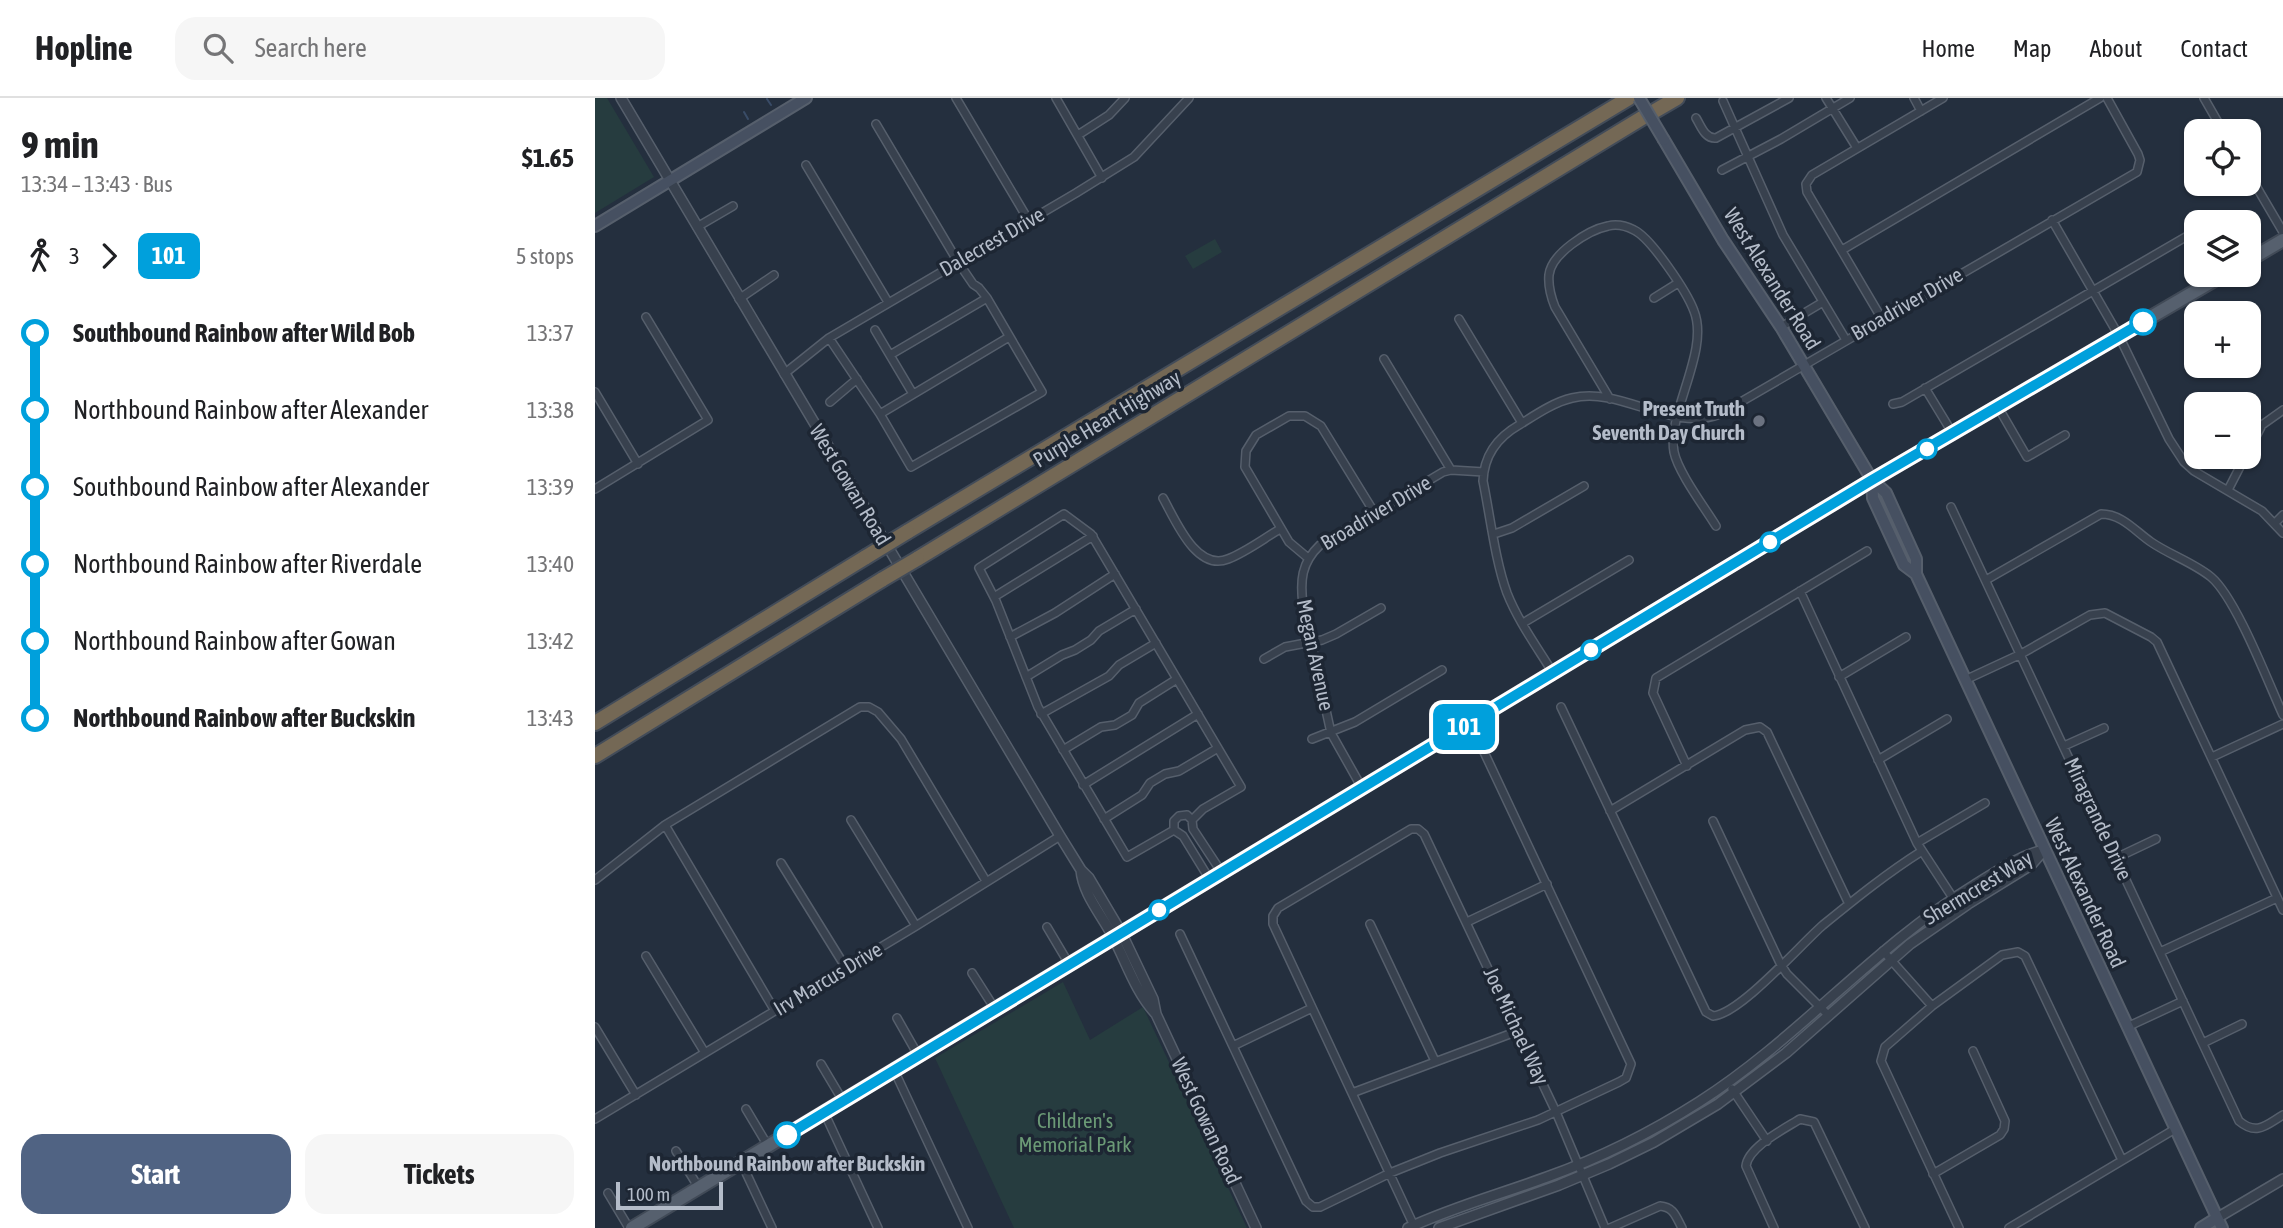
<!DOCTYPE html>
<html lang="en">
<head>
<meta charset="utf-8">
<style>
	:root { --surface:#fff; --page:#f6f6f6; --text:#202124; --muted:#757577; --line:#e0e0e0; --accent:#506383 }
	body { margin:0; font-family:"Asap Condensed",sans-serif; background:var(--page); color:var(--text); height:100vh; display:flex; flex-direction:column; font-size:26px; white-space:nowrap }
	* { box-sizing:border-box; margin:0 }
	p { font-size:23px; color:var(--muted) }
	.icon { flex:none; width:38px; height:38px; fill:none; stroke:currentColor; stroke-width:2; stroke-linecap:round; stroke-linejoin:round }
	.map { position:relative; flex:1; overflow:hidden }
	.drawer { display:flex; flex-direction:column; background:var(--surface); width:595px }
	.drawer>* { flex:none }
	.badge { padding:0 14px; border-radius:10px; font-size:24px; line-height:46px }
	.buttons { position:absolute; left:1589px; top:21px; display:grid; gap:14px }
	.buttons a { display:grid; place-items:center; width:77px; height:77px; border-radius:14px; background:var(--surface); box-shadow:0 2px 5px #0004; font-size:35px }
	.scale { position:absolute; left:21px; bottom:18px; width:107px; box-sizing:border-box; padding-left:7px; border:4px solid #b4bcc9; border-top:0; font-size:19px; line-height:24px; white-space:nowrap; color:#b4bcc9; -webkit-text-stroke:5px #1d2633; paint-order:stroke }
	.map>.badge { position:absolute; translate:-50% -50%; box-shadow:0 0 0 4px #fff }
	.legs { display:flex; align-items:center; gap:10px; height:77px; padding:0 21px; font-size:23px }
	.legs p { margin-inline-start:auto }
	.headline { display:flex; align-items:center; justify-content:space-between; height:119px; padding:0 21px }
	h1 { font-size:38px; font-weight:700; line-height:52px }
	.action { display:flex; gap:14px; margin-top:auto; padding:14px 21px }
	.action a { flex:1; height:80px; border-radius:21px; background:var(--accent); color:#fff; font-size:28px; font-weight:700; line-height:80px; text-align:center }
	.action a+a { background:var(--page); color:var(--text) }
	ul { padding:0 21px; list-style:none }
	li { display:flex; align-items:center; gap:24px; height:77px; font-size:26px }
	li i { display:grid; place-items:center; width:10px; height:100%; margin:0 9px; background:currentColor }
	li i::after { content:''; width:18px; height:18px; margin:-9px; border:5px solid; border-radius:50%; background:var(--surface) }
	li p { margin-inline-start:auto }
	li:first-child i { background:linear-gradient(#0000 50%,currentColor 0) }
	li:last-child i { background:linear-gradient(currentColor 50%,#0000 0) }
	header { display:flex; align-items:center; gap:42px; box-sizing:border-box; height:98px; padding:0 35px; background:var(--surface); border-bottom:2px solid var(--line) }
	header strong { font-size:33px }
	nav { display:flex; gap:38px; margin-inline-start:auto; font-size:24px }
	.search { width:490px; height:63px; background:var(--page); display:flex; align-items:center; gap:18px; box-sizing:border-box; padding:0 24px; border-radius:21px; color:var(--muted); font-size:26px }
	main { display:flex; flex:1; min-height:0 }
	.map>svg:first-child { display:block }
	.green { fill:#263c3f }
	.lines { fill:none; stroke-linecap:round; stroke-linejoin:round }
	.stream { stroke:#394c67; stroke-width:2 }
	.minor-casing { stroke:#565f6c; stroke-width:10 }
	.tertiary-casing { stroke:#565f6c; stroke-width:12 }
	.secondary-casing { stroke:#565f6c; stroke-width:14 }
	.primary-casing { stroke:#414a57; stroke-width:16 }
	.motorway-casing { stroke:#434c59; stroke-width:18 }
	.minor { stroke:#38414e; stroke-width:7 }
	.tertiary { stroke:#38414e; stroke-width:9 }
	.secondary { stroke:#465061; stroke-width:10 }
	.primary { stroke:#56606e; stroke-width:12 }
	.motorway { stroke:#746855; stroke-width:14 }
	.secondary-bridge-casing { stroke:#565f6c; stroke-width:14; stroke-linecap:butt }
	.motorway-bridge-casing { stroke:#434c59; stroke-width:18; stroke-linecap:butt }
	.secondary-bridge { stroke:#465061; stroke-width:10 }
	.motorway-bridge { stroke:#746855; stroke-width:14 }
	.line-1-casing { stroke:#fff; stroke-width:16 }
	.line-1 { stroke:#00a0dc; stroke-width:10 }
	.stop-1-dot { fill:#fff; stroke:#00a0dc; stroke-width:3.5 }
	.worship-dot { fill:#6b7280; stroke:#1d2633; stroke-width:2.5 }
	.labels { text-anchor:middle; stroke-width:7; stroke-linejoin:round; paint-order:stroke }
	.street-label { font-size:21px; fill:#b4bcc9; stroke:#1d2633 }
	.poi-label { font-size:21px; font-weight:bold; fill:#b4bcc9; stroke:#1d2633; text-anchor:end }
	.park-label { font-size:21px; fill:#6b9a76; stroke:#1d2633 }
	.stop-label { font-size:21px; font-weight:bold; fill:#b4bcc9; stroke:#1d2633 }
</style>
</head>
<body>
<header>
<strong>Hopline</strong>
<div class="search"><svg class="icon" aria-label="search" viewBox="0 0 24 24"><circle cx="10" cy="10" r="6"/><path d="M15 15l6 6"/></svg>Search here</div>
<nav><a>Home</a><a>Map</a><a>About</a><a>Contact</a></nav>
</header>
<main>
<section class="drawer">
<div class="headline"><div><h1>9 min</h1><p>13:34 – 13:43 · Bus</p></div><b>$1.65</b></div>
<div class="legs"><svg class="icon" aria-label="walk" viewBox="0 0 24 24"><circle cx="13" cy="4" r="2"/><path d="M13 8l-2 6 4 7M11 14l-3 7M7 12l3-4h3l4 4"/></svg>3<svg class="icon" aria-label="forward" viewBox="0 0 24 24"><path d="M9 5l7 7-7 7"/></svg><b class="badge" style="background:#00a0dc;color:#fff">101</b><p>5 stops</p></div>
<ul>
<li><i style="color:#00a0dc"></i><b>Southbound Rainbow after Wild Bob</b><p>13:37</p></li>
<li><i style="color:#00a0dc"></i><span>Northbound Rainbow after Alexander</span><p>13:38</p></li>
<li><i style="color:#00a0dc"></i><span>Southbound Rainbow after Alexander</span><p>13:39</p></li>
<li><i style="color:#00a0dc"></i><span>Northbound Rainbow after Riverdale</span><p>13:40</p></li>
<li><i style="color:#00a0dc"></i><span>Northbound Rainbow after Gowan</span><p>13:42</p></li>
<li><i style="color:#00a0dc"></i><b>Northbound Rainbow after Buckskin</b><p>13:43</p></li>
</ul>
<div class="action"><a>Start</a><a>Tickets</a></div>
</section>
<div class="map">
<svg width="1688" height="1130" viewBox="0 0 1688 1130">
	<rect width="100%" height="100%" fill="#242f3e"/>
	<path class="green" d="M 0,0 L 12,0 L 59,79 L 0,115 Z
		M 620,141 L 627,154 L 598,171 L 590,158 Z
		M 468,884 L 495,942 L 548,909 L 652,1130 L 419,1130 L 340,960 Z"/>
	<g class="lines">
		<path class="stream" d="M 172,1 L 176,7
			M 149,14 L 153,21"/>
		<defs>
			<path id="minor" d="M 361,0 L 434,123
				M 461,0 L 507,80
				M 1231,0 L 1262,50
				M 1319,0 L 1326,13
				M 1609,0 L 1628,33
				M 1128,3 L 1188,137 L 1251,242
				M 1101,20 C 1106,28 1110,41 1121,40 L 1194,0
				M 483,37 L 514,17 L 530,0
				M 211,67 L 293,204
				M 1127,72 L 1186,41 L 1255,0
				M 1654,76 L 1688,134
				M 1457,122 L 1524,238 L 1574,341 L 1589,364 L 1599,373 L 1667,413 L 1688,435
				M 102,129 L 138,108
				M 1247,152 L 1505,0
				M 1059,200 L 1083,185
				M 144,201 L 179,177
				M 864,221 L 927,325
				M 1287,221 L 1212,94 L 1211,86 L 1217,77 L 1348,0
				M 1186,229 L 1228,204
				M 280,232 L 318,296
				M 234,240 L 285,316 L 316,369 L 447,294 L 392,200 L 384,190 L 378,186 L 363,164 L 281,26
				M 295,257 L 392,200
				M 789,261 L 856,372
				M 189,276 L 234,240 L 481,95 L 539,59 L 594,0
				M 1330,290 L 1358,336
				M 0,294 L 43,366
				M 1015,301 L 960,209 C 956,199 953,188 954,177 C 956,156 993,132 1013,128 C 1021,126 1031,128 1039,132 C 1056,140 1092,194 1099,213 C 1115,253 1072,314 1079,354 C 1083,374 1110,410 1121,428
				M 235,304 L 262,281
				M 1298,306 L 1307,304 L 1594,137 L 1601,150
				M 1403,309 L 1432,359 L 1470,337
				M 285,316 L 414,239
				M 1654,352 L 1667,327 L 1688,312
				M 0,391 L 113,322 L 51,219
				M 1633,392 L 1650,359
				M 568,400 C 580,421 601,474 633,461 C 651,454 668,441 685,431
				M 1356,409 L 1644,1023 C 1662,1038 1671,1027 1688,1017
				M 1680,425 L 1688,417
				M 899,436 L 917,430 L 989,388
				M 713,460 L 694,444 L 650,369 L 651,353 L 661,337 L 694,318 L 710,318 L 726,328 L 779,414
				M 1391,482 L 1506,416 C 1527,416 1540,433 1556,444 C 1575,457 1599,465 1616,479 C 1641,500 1673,584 1688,617
				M 1205,493 L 1322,745 L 1358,800
				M 399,499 L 498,438
				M 928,525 L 1034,462
				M 415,539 L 460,515 L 520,476
				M 669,561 L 690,549 L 727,542 L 741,536 L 786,510
				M 958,575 C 942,549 923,523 912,495 C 900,462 895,417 888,383 C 889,357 903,339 924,327 C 940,317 959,304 977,300 C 1027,288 1076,335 1125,316 L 1542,74 L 1545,62 L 1543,56 L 1512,0
				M 431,579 L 467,557 L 480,552 L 496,542 L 504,533 L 541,511
				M 1244,579 L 1311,539
				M 1370,582 L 1426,556 L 1495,517 L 1510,515 L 1556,539 L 1562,544 L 1688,812
				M 966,609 L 1111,914 L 1118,918 C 1145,916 1205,847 1228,827 C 1260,801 1292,775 1327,753
				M 446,616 L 514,578 L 524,567 L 561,545
				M 717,641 L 760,624 L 847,572
				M 1469,648 L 1509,630
				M 468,652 L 506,629 L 520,627 L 537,617 L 544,605 L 582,581
				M 1617,659 L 1688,626
				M 1283,662 L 1352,621
				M 1092,668 L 1058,595 L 1061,580 L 1272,453
				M 488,687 L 603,616
				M 767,690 L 736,635 L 708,507 C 705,483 706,465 725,447 L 848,374 L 856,372 L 889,374
				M 1015,713 L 1150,632 L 1165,629 L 1172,634 L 1254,806
				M 509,721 L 547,697 L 555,685 L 570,676 L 584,673 L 623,650
				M 256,722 L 321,828
				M 597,722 L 598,731 L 627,775
				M 1118,723 L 1186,867 L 1192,876 L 1234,918
				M 70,727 L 180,913
				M 579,732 L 532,759 L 443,609 L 401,503 L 384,470 L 469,416 L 496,436 L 646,689 L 608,711 L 597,722
				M 579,732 L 588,738 L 615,782
				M 579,732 L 579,723 L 584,718 L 592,717 L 597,722
				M 1322,745 L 1390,705
				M 1521,760 L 1561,741
				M 186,765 L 251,870
				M 0,782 L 70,727 L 265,609 L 274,609 L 283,614 L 306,641 L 391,783
				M 872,824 L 952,786
				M 775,826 L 840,963
				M 452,829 L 474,866
				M 585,836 L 711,1103 L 718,1109 L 725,1109 L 795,1075 L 845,1055 L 943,1022 L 1024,984 L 1031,980 L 1036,966 L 889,654
				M 1288,853 L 1337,908
				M 1565,854 L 1682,800
				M 51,858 L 110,955
				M 377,875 L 400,911
				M 302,920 L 323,957
				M 0,929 L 41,997
				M 1532,929 L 1588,903
				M 1608,945 L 1647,926
				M 638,948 L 717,910
				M 226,966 L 248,1003
				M 299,972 L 373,1130
				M 1137,991 L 1172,1043
				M 757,995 L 923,933
				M 151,1011 L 173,1048
				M 229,1014 L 283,1130
				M 0,1021 L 321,828 L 465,738
				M 81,1053 L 104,1090
				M 146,1064 L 177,1130
				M 1338,1076 L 1405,1037 L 1409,1031 L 1410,1023 L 1378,953
				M 13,1095 L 34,1130
				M 820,1130 L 678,826 L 678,818 L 683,810 L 816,731 L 823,731 L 829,736 L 961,1014 L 1010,1130
				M 1015,1130 L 1065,1108 C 1079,1109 1081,1119 1087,1130
				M 1179,1130 L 1151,1068 C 1153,1049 1189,1031 1205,1021 L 1219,1024 L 1270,1130
				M 1364,1130 L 1286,963 L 1290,949 L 1337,908 L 1407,857 L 1423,854 L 1430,858 L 1527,1062
				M 1414,1130 L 1580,1031"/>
			<path id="tertiary" d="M 26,0 L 465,738 L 486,772 L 494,780 L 526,834 L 558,901 L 561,916 L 661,1130
				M 486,772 C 488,796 506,816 517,837 C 531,863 540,893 560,915
				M 1622,1120 L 1688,1081
				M 813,1130 C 858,1109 906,1096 952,1079 C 1005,1060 1057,1034 1104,1004 C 1203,941 1278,849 1378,788 C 1401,774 1423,758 1449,752
				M 844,1130 L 964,1087 L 1014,1066 L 1059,1044 L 1123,1006 L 1191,955 L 1315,846 L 1373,806 L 1436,767 L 1449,752"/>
			<path id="secondary" d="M 1069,42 L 1128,142 L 1186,229 L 1277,382 L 1291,395 L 1321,461 L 1321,476
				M 0,128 L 211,0
				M 1277,382 L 1278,400 L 1309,467 L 1321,476 L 1627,1130
				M 1606,1130 L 1622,1120"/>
			<path id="primary" d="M 1654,162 L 1688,142
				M 37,1130 L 1277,382 L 1628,177"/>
			<path id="motorway" d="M 1058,14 L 1082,0
				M 312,434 L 1034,0
				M 322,461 L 1047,20
				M 0,625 L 271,459
				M 0,658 L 288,481"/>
		</defs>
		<use href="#minor" class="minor-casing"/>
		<use href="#tertiary" class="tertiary-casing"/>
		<use href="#secondary" class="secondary-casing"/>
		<use href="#primary" class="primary-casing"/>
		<use href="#motorway" class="motorway-casing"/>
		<use href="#minor" class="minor"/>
		<use href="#tertiary" class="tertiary"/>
		<use href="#secondary" class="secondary"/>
		<use href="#primary" class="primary"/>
		<use href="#motorway" class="motorway"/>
		<defs>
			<path id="secondary-bridge" d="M 1044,0 L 1069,42"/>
			<path id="motorway-bridge" d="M 271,459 L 312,434
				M 288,481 L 322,461"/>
		</defs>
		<use href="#secondary-bridge" class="secondary-bridge-casing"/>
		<use href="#motorway-bridge" class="motorway-bridge-casing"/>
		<use href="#secondary-bridge" class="secondary-bridge"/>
		<use href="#motorway-bridge" class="motorway-bridge"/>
	</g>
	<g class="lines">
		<defs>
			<path id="line-1" d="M 192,1037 L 1277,382 L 1548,224"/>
		</defs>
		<use href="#line-1" class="line-1-casing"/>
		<use href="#line-1" class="line-1"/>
	</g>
	<g class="stop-1-dot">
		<circle cx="1548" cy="224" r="12"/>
		<circle cx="1332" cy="351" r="9"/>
		<circle cx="1175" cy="444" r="9"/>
		<circle cx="996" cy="552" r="9"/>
		<circle cx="564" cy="812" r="9"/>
		<circle cx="192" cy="1037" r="12"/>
	</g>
	<circle class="worship-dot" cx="1164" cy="323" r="7"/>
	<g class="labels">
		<g class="street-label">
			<text transform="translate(397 144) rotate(-30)" y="7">Dalecrest Drive</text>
			<text transform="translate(1177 181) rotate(58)" y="7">West Alexander Road</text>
			<text transform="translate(1312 206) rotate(-30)" y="7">Broadriver Drive</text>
			<text transform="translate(512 321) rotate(-31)" y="7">Purple Heart Highway</text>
			<text transform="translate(255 387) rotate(59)" y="7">West Gowan Road</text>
			<text transform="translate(781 415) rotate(-31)" y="7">Broadriver Drive</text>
			<text transform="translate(720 557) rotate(78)" y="7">Megan Avenue</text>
			<text transform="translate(1503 721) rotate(65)" y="7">Miragrande Drive</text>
			<text transform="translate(1383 790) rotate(-31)" y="7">Shermcrest Way</text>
			<text transform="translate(1490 795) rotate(65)" y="7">West Alexander Road</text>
			<text transform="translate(233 881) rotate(-31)" y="7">Irv Marcus Drive</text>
			<text transform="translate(921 928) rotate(65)" y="7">Joe Michael Way</text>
			<text transform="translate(611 1023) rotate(65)" y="7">West Gowan Road</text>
		</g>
		<g class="poi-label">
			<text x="1150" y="318">Present Truth<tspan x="1150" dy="24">Seventh Day Church</tspan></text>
		</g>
		<g class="park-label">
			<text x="480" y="1030">Children's<tspan x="480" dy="24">Memorial Park</tspan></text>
		</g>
		<g class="stop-label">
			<text x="192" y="1073">Northbound Rainbow after Buckskin</text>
		</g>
	</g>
</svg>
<div class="buttons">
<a><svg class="icon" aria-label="locate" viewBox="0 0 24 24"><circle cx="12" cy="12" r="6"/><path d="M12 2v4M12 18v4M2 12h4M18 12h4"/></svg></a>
<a><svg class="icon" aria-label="layers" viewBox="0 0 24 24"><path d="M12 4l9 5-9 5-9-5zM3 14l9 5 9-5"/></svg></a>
<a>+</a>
<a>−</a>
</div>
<div class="scale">100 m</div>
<b class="badge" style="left:869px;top:629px;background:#00a0dc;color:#fff">101</b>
</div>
</main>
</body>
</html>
